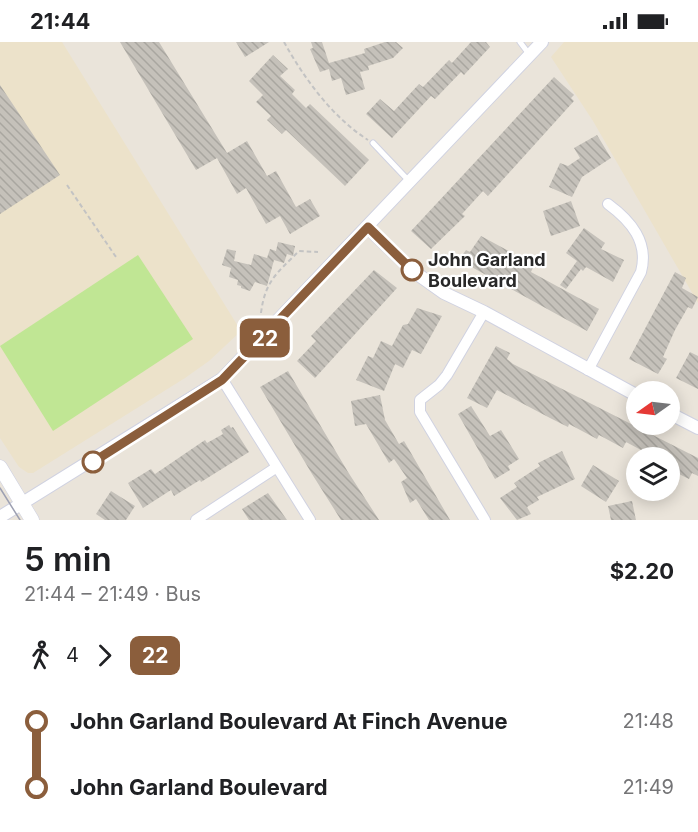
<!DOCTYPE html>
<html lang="en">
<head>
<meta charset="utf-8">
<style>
	:root { --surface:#fff; --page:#f6f6f6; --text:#202124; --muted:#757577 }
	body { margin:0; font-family:Inter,sans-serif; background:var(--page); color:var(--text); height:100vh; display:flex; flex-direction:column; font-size:22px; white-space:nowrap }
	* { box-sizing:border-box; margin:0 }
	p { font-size:20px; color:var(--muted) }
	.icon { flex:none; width:33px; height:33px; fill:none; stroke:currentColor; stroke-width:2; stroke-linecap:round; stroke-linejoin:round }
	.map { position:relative; height:478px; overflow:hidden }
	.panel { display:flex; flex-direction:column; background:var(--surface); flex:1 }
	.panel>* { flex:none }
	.badge { padding:0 12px; border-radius:9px; font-size:21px; line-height:39px }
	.needle { width:39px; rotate:256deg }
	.controls { position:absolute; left:626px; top:339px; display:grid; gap:12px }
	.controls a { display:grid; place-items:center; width:54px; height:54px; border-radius:50%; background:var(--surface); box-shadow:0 3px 15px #0003; font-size:30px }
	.map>.badge { position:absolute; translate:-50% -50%; box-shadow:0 0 0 3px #fff }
	.legs { display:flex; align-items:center; gap:9px; height:66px; padding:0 24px; font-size:20px }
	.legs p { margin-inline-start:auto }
	.head { display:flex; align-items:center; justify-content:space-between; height:102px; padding:0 24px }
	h1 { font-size:33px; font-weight:600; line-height:45px }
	ul { padding:0 24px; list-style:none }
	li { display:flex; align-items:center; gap:21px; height:66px; font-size:22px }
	li i { display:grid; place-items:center; width:9px; height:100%; margin:0 8px; background:currentColor }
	li i::after { content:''; width:15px; height:15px; margin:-8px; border:4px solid; border-radius:50%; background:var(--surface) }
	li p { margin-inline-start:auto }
	li:first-child i { background:linear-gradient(#0000 50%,currentColor 0) }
	li:last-child i { background:linear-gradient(currentColor 50%,#0000 0) }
	.status { display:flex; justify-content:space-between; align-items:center; height:42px; padding:0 30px; background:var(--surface); direction:ltr }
	.status svg { height:16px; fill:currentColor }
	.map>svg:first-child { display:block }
	.education { fill:#ece2ca }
	.pitch { fill:#c0e694 }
	.building { fill:url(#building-back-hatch) }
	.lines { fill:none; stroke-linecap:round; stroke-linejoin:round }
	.service-casing { stroke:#d0d2e1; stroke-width:7 }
	.minor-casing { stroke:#d0d2e1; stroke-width:12 }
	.tertiary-casing { stroke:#d0d2e1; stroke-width:14 }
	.secondary-casing { stroke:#d0d2e1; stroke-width:15 }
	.path { stroke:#c3c3c3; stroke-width:2; stroke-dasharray:4.5 3; stroke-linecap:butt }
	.service { stroke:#fff; stroke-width:5 }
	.minor { stroke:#fff; stroke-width:10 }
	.tertiary { stroke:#fff; stroke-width:12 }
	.secondary { stroke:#fff; stroke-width:14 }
	.tram { stroke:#9da0b2; stroke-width:1.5 }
	.line-1-casing { stroke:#fff; stroke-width:14 }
	.line-1 { stroke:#8b5e3c; stroke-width:9 }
	.stop-1-dot { fill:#fff; stroke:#8b5e3c; stroke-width:3 }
	.labels { text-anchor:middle; stroke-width:4.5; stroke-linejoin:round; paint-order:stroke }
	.stop-label { font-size:18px; font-weight:bold; fill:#282828; stroke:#fff; text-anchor:start }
</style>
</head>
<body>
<div class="status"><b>21:44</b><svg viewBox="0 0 49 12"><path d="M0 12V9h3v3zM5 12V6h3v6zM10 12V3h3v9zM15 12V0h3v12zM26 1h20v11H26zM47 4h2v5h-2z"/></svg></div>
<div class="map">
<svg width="698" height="478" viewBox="0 0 698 478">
	<defs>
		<pattern id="building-back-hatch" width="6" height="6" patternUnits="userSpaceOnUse" patternTransform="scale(1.5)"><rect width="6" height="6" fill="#c5c1ba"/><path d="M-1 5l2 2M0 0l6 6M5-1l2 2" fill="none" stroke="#a9a6a0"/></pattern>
	</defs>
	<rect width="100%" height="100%" fill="#eae4da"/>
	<path class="education" d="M 0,0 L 62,0 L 241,289 L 209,319 L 185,336 L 33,431 L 28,431 L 19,425 L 0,396 Z
		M 564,0 L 698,0 L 698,261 L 593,79 L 551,15 Z"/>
	<path class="pitch" d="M 138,213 L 193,297 L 53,389 L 0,304 Z"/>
	<path class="building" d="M 120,0 L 159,0 L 227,111 L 247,99 L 267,134 L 276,129 L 296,165 L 310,157 L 320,174 L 290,192 L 280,174 L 266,182 L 246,146 L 237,152 L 217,116 L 196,128 Z
		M 236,0 L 269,0 L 245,15 Z
		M 311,0 L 322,0 L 329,21 L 365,11 L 364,7 L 385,0 L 396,0 L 403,6 L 393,16 L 368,24 L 369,28 L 360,30 L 365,47 L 346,53 L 341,36 L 332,39 L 329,27 L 320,30 L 310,7 L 313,6 Z
		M 471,0 L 486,0 L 490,5 L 464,33 L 461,30 L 435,57 L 431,54 L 392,96 L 366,72 L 380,57 L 394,69 L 419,42 L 423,45 L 449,18 L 452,21 Z
		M 273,13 L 288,27 L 280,34 L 295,48 L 292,52 L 306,66 L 310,62 L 369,118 L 345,144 L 286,88 L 282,92 L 267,78 L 271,74 L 256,60 L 263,53 L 249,39 Z
		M 554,35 L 574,53 L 571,56 L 574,59 L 488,154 L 483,149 L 462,172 L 465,174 L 431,207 L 411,189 Z
		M 0,43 L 60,133 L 0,172 Z
		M 597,93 L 611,116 L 582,135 L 572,155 L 549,145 L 560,121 L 568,124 L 580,116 L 574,106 Z
		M 571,159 L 580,184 L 551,194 L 543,169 Z
		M 584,186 L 605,201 L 601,207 L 624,218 L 613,240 L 586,225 L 583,229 L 581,227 L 566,247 L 560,243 L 577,219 L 566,211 Z
		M 481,194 L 534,223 L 531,230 L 599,267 L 587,289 L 459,218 L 466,208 L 470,210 Z
		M 278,200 L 295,204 L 293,214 L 287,212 L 284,221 L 274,218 L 267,244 L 255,240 L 250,249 L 241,246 L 241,244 L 237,243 L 238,238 L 229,235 L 231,226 L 222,223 L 227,207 L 236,209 L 234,219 L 251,223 L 254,212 L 267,216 L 270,207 L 276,209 Z
		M 374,228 L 397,246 L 315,336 L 297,319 L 316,299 L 311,294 Z
		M 675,230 L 686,236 L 682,246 L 698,255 L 692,267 L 688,265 L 675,288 L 663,315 L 667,317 L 658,332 L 629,317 Z
		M 417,266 L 442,274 L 421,312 L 412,308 L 403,326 L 395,322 L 384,349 L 356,338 L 368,314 L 373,316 L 381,299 L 392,304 L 403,283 L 408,282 Z
		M 496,304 L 510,311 L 507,317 L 513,322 L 698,416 L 698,434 L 692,431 L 689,437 L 669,427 L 669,416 L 656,416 L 626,400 L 623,406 L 599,393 L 597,397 L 569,382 L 568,385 L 550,376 L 497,348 L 487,366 L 467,356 Z
		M 690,310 L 698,314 L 698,347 L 676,336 Z
		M 288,329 L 348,430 L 379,478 L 341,478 L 312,432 L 260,345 Z
		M 380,353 L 385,378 L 399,402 L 404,399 L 450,478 L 429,478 L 416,457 L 410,461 L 401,440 L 407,436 L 394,417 L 389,421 L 366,382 L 355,384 L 351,359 Z
		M 471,364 L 490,394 L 501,388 L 519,417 L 508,424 L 510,428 L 495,437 L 458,372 Z
		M 229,383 L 231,386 L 233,385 L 249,410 L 201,440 L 200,438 L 174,454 L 171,448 L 143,466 L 128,441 L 151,427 L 155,432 L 205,398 L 207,401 L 223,392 L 221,388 Z
		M 562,409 L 575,437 L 537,455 L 539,458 L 527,465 L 531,472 L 517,478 L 500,456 L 517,445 L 514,441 L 540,424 L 538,421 Z
		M 593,423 L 619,439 L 606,460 L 581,444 Z
		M 111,449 L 135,464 L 126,478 L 105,478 L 96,472 Z
		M 268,451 L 287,478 L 249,478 L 242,467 Z
		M 632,459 L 636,478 L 611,478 L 608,464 Z"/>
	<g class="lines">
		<defs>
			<path id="service" d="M 520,0 L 529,12
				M 373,101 L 409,139"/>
			<path id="minor" d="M 484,270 L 447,333 L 439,343 L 420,358 L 420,370 L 485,478
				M 588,328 L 641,230 C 649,200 631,179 608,162
				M 222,337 L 310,478
				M 196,478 L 277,425"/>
			<path id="tertiary" d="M 367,185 L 413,229 L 444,251 L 484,270 L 636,353
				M 669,371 L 698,386
				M 0,475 L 222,337 L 542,0"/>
			<path id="secondary" d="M 0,425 L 32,478"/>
		</defs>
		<use href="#service" class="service-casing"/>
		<use href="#minor" class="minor-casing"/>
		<use href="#tertiary" class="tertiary-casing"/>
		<use href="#secondary" class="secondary-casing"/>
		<path class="path" d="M 284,0 C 304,36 332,75 368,98
			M 67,143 L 116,215
			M 261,271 C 265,239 277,231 299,209 L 318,210"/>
		<use href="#service" class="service"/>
		<use href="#minor" class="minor"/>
		<use href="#tertiary" class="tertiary"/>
		<use href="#secondary" class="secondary"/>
		<path class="tram" d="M 0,446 L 20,478"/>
	</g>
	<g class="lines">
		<defs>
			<path id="line-1" d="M 93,420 L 222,338 L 368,185 L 412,228"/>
		</defs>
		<use href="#line-1" class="line-1-casing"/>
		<use href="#line-1" class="line-1"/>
	</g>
	<g class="stop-1-dot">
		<circle cx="412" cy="228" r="10"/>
		<circle cx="93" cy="420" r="10"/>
	</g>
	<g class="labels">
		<g class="stop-label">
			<text x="428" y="224">John Garland<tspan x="428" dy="21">Boulevard</tspan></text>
		</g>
	</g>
</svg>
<div class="controls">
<a><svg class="needle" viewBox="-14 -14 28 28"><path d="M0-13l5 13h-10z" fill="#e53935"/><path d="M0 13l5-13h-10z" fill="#757577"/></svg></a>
<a><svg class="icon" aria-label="layers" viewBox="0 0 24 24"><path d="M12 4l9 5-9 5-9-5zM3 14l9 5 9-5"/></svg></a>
</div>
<b class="badge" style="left:265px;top:296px;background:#8b5e3c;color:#fff">22</b>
</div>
<section class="panel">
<div class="head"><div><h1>5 min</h1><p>21:44 – 21:49 · Bus</p></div><b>$2.20</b></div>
<div class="legs"><svg class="icon" aria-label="walk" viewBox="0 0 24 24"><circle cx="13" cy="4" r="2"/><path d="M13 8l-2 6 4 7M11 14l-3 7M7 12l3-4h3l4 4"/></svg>4<svg class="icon" aria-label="forward" viewBox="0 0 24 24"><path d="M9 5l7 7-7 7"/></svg><b class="badge" style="background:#8b5e3c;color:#fff">22</b></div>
<ul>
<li><i style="color:#8b5e3c"></i><b>John Garland Boulevard At Finch Avenue</b><p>21:48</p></li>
<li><i style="color:#8b5e3c"></i><b>John Garland Boulevard</b><p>21:49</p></li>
</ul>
</section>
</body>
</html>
